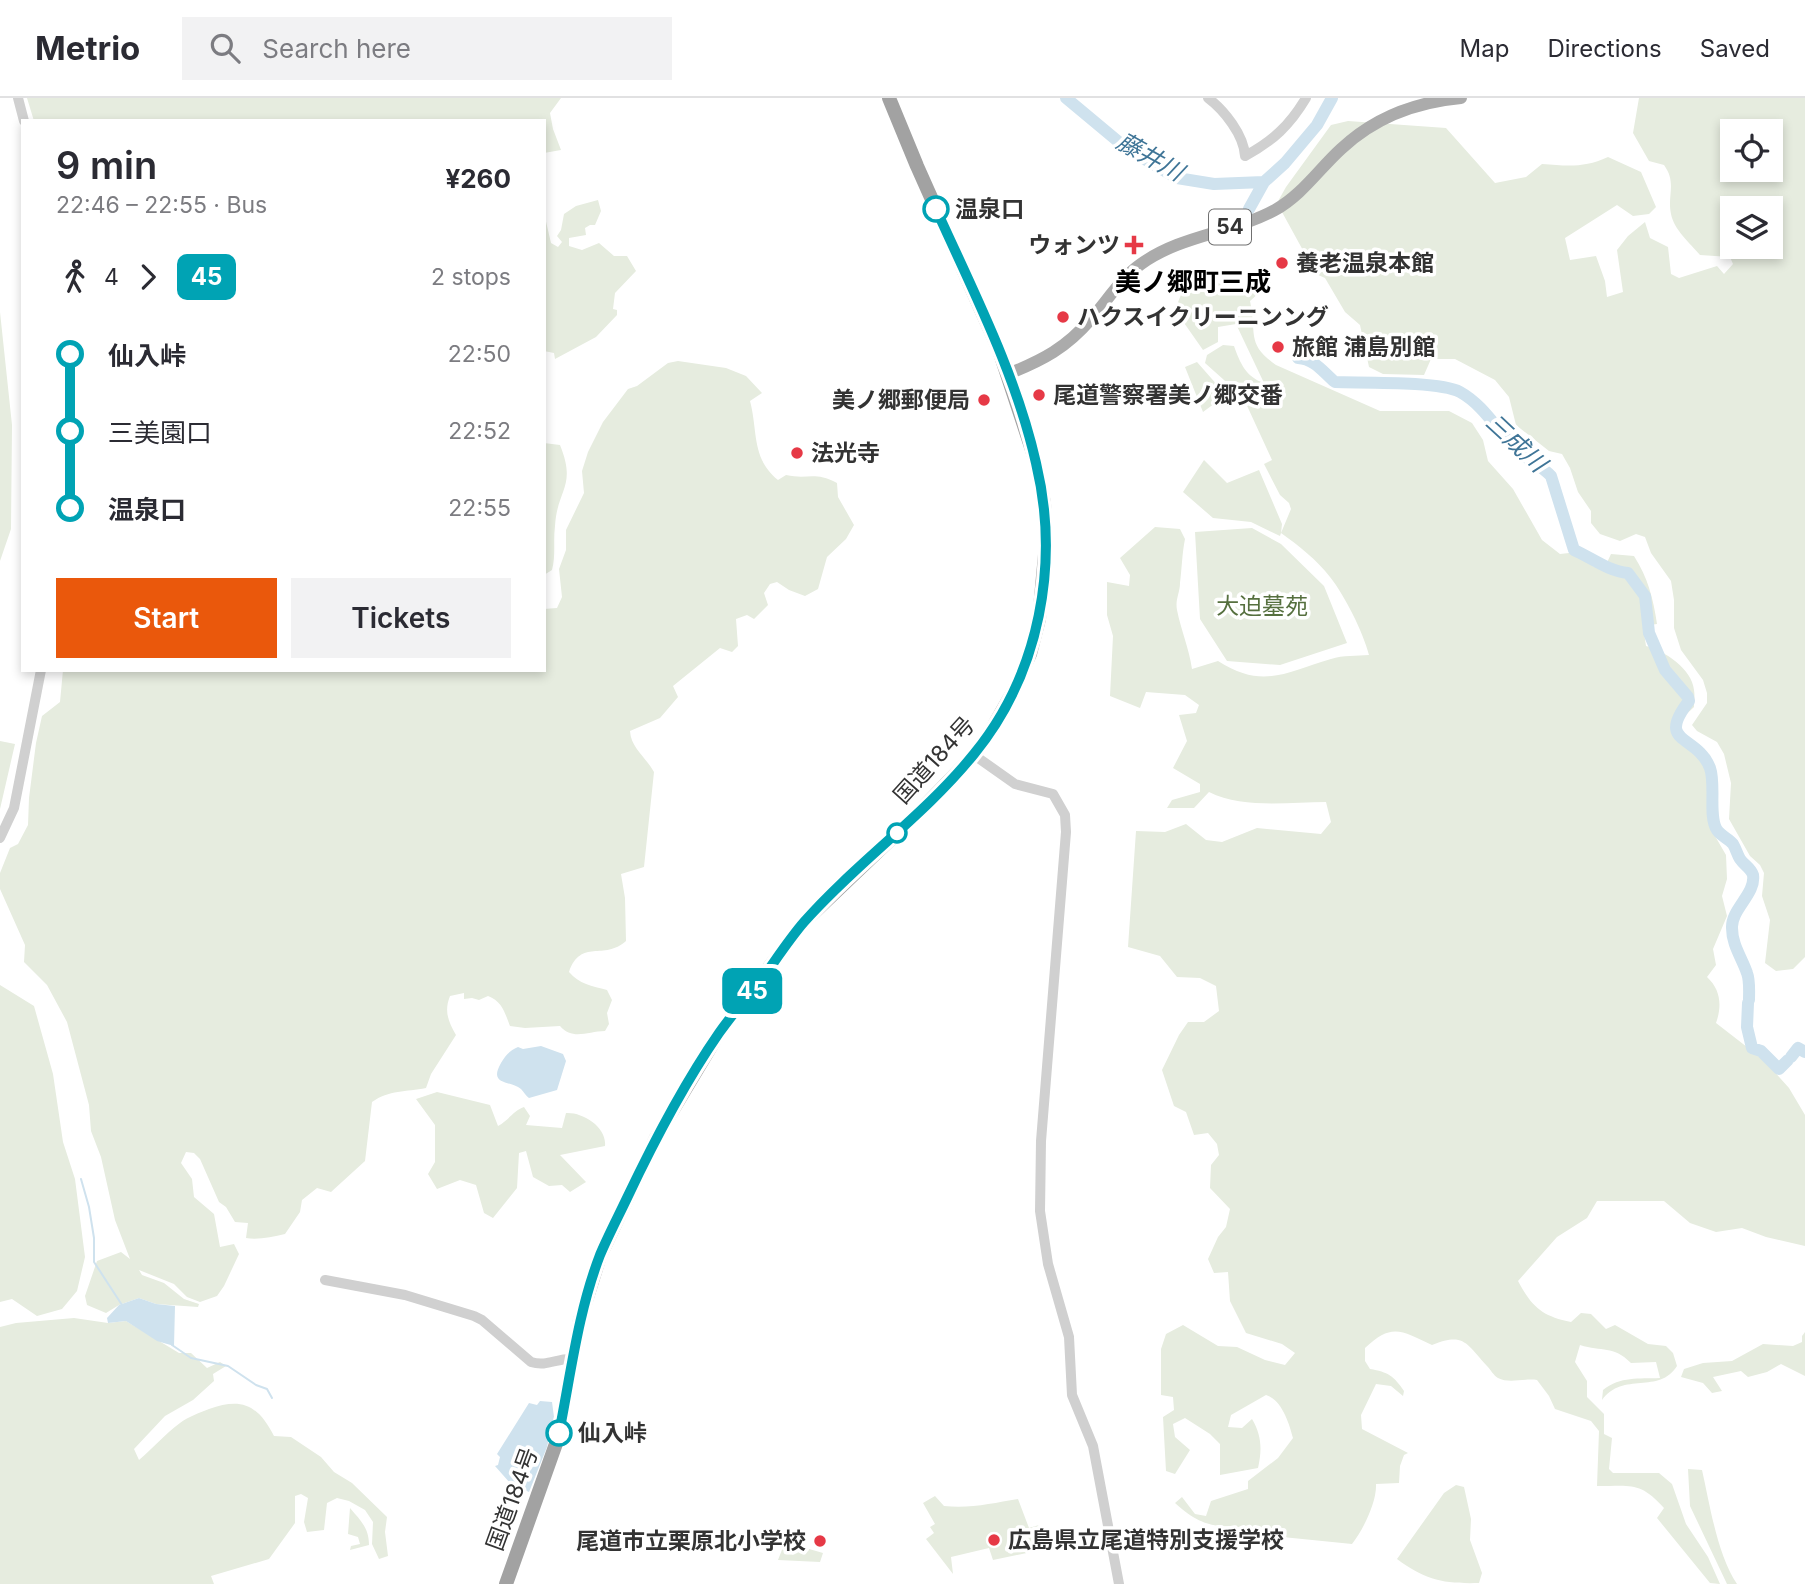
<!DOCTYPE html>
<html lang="en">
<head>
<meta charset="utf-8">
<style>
	:root { --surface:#fff; --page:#f2f2f3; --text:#2b2b33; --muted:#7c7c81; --line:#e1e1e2; --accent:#ea580c }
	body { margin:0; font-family:Inter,"Noto Sans JP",sans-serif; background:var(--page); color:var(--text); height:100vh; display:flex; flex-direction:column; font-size:26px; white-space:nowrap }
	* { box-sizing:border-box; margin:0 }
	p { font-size:23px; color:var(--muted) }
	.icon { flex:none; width:38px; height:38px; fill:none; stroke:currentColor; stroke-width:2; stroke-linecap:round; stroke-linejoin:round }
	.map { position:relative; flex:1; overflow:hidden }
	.drawer { position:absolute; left:21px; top:21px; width:525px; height:553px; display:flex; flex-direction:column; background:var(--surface); border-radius:0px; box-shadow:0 4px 10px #0003 }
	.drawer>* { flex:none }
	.badge { padding:0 14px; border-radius:10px; font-size:24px; line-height:46px }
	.tools { position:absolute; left:1720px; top:21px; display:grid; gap:14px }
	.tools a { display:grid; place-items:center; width:63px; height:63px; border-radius:0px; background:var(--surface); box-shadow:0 4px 10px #0003; font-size:35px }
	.map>.badge { position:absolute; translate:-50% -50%; box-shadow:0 0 0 4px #fff }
	.legs { display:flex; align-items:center; gap:10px; height:77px; padding:0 35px; font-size:23px }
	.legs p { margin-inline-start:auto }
	.summary { display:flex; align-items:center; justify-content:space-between; height:119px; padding:0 35px }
	h1 { font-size:38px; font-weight:600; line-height:52px }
	.button { display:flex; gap:14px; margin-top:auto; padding:14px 35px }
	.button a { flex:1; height:80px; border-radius:0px; background:var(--accent); color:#fff; font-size:28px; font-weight:600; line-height:80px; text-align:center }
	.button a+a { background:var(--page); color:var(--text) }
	ul { padding:0 35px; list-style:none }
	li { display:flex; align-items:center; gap:24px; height:77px; font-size:26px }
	li i { display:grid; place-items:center; width:10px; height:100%; margin:0 9px; background:currentColor }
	li i::after { content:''; width:18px; height:18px; margin:-9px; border:5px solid; border-radius:50%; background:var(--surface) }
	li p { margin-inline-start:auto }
	li:first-child i { background:linear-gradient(#0000 50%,currentColor 0) }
	li:last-child i { background:linear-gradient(currentColor 50%,#0000 0) }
	header { display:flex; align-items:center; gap:42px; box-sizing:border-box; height:98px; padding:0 35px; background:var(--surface); border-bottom:2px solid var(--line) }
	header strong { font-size:33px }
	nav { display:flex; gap:38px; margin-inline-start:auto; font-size:24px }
	.search { width:490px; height:63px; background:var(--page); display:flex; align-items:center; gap:18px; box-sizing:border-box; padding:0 24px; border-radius:0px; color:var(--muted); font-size:26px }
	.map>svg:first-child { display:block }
	.green { fill:#e6ecdf; fill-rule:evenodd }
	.water { fill:#cfe2ee }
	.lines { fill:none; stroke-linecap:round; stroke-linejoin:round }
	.stream { stroke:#cfe2ee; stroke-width:2 }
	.river { stroke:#cfe2ee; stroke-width:12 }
	.tertiary { stroke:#d0d0d0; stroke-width:10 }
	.primary { stroke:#ababab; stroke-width:12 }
	.trunk { stroke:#a2a2a2; stroke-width:14 }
	.line-1-casing { stroke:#fff; stroke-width:16 }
	.line-1 { stroke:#00a3b4; stroke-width:10 }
	.stop-1-dot { fill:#fff; stroke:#00a3b4; stroke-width:3.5 }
	.poi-dot { fill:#e63946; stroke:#fff; stroke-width:2.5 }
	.labels { text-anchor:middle; stroke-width:7; stroke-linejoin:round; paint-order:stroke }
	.shield { fill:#fff; stroke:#707070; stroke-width:2 }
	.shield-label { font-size:21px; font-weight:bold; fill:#333 }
	.stop-label { font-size:23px; font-weight:bold; fill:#333; stroke:#fff; text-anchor:start }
	.poi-label { font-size:23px; font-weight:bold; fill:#333; stroke:#fff; text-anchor:start }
	.park-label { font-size:23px; fill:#56703f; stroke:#fff }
	.street-label { font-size:23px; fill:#333; stroke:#fff }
	.water-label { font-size:24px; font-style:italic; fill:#3f7597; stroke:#fff }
	.quarter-label { font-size:26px; font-weight:bold; fill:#000; stroke:#fff }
</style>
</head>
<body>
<header>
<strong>Metrio</strong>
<div class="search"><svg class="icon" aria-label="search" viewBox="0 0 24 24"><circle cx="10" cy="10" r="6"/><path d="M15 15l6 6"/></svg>Search here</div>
<nav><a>Map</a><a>Directions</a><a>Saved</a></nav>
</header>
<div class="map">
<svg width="1805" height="1486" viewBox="0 0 1805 1486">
	<rect width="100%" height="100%" fill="#fff"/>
	<path class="green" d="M 27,0 L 561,0 L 550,15 L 553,31 L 561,52 L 544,55 L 544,23 L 34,23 Z
		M 1639,0 L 1805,0 L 1805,859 L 1793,871 L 1776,873 L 1765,865 L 1770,822 L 1762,798 L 1764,775 L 1760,767 L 1750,758 L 1729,721 L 1731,685 L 1724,656 L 1717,644 L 1697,633 L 1692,627 L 1707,605 L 1707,595 L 1703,582 L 1681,552 L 1674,530 L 1674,502 L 1671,483 L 1651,455 L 1645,439 L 1636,436 L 1620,443 L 1600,436 L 1591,425 L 1591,413 L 1578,394 L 1570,370 L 1562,356 L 1549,353 L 1516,327 L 1509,299 L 1495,282 L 1455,261 L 1431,261 L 1424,277 L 1383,276 L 1369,269 L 1360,227 L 1345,214 L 1325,180 L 1316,176 L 1277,105 L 1286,89 L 1331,27 L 1348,23 L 1446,30 L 1495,85 L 1526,79 L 1542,66 C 1568,68 1584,70 1608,59 L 1641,74 L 1656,109 L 1649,116 L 1633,118 L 1617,107 L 1565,140 L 1570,162 L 1596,158 L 1605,183 L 1607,199 L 1623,194 L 1617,152 L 1628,138 L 1645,124 L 1650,140 L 1668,149 L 1671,176 L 1679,180 L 1717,168 L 1724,176 L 1733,166 L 1730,159 L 1700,157 C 1690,145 1674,132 1671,116 C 1667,97 1677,85 1664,67 L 1649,63 L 1633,35 ZM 1732,33 L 1771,33 L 1771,72 L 1732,72 ZM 1732,110 L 1771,110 L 1771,149 L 1732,149 Z
		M 598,102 L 601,113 L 595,127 L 590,127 L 585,130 L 586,137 L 569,140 L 569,148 L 582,152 L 599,145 L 614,158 L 627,158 L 636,173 L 615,195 L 613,211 L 617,212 L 617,217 L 596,239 L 555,261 L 554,255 L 544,253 L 544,115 L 551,145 L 558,149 L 562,144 L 557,138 L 561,132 L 564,116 L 576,108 Z
		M 1199,181 C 1214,182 1225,190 1240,188 L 1247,196 L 1267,182 L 1271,184 L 1250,203 C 1257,236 1246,246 1276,267 L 1380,313 L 1449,313 L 1472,325 L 1483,342 L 1488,363 L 1513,391 L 1542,442 L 1560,456 L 1578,454 L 1594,460 L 1592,468 L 1604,471 L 1611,456 L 1634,458 C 1648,480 1653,500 1657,526 L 1643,528 L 1646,548 C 1665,553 1692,571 1694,592 C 1695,598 1694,604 1694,609 L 1677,625 L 1679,636 L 1710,657 L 1718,695 L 1713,725 L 1715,738 L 1726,757 L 1727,781 L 1722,798 L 1727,818 L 1713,851 L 1716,867 L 1707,879 C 1721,892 1722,908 1716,925 L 1765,963 L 1789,990 L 1805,1017 L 1805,1148 L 1766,1139 L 1742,1130 L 1716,1134 L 1690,1125 L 1664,1103 L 1597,1103 L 1587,1120 L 1557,1139 L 1518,1183 C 1532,1209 1542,1218 1571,1224 L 1581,1215 L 1591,1216 L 1606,1231 L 1615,1227 L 1648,1246 L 1666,1248 L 1673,1255 L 1677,1268 C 1659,1297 1623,1273 1602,1302 L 1603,1292 C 1621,1278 1638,1281 1660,1280 L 1656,1264 L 1631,1265 C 1613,1247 1602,1254 1580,1247 L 1575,1264 L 1587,1283 L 1587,1299 L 1604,1316 L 1604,1336 L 1612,1340 L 1609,1371 L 1613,1375 L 1659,1375 L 1672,1386 L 1686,1426 L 1708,1459 L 1720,1486 L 1710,1485 L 1657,1420 L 1664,1410 C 1640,1383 1631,1388 1597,1388 L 1599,1333 L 1591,1323 L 1555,1311 L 1549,1298 L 1537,1282 C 1525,1280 1509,1286 1498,1280 C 1494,1278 1490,1271 1487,1268 C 1466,1245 1464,1234 1432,1247 C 1402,1233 1392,1224 1365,1250 L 1365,1263 L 1370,1271 C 1388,1274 1394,1278 1404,1293 L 1403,1298 L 1391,1288 L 1376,1286 L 1361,1317 L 1362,1331 L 1408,1355 L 1404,1357 L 1400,1368 L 1399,1385 L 1376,1386 C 1377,1404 1363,1432 1352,1446 L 1262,1437 L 1260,1431 C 1221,1426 1208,1435 1175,1405 L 1182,1399 L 1195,1416 L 1206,1418 L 1211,1403 L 1248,1391 L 1248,1383 L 1278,1360 L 1293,1340 C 1289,1325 1282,1302 1266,1297 L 1231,1317 L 1228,1329 L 1242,1330 L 1252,1321 C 1262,1338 1262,1352 1258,1370 L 1220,1377 L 1220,1346 L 1210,1336 L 1185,1320 L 1173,1326 L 1175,1339 L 1190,1352 L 1175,1376 L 1166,1373 L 1163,1319 L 1174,1312 L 1173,1299 L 1161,1297 L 1161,1251 L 1166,1236 L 1183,1227 L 1218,1248 L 1237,1249 L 1265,1262 L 1285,1267 L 1295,1255 L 1282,1246 L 1246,1235 L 1230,1203 L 1228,1174 L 1214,1175 L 1208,1161 L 1218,1139 L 1226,1129 L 1230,1111 L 1210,1090 L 1211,1067 L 1219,1057 L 1217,1046 L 1208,1035 L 1194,1037 L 1186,1014 L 1174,1008 L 1162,972 L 1179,937 L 1188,924 L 1204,924 L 1219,913 L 1216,888 L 1200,880 L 1177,879 L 1160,858 L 1128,849 L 1136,733 L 1165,734 L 1186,726 L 1206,742 L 1222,744 L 1257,730 L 1321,736 L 1331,724 L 1326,704 C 1289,704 1243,711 1209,694 L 1194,710 L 1167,710 L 1172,702 L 1200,694 L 1200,686 L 1173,670 L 1187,643 L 1179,617 L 1196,615 L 1199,607 L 1185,597 L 1146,594 L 1140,610 L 1110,598 L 1113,538 L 1107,517 L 1107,484 L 1129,488 L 1130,477 L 1120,460 L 1155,429 L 1180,431 L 1185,441 C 1182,456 1182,469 1180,485 C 1180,495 1175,501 1177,512 C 1181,532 1189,550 1192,571 L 1218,563 C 1264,592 1285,574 1331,561 C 1343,557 1357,558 1369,557 C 1363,534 1345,498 1330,479 C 1317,462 1298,447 1281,435 L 1280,438 L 1251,424 L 1213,420 L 1183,394 L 1204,362 L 1227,385 L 1259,372 L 1282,426 L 1281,435 L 1291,411 L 1289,405 L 1280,397 L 1264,366 L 1272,362 L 1243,299 L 1205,265 L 1207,257 L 1223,247 L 1234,248 C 1240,265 1246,279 1264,285 L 1236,226 L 1218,229 L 1218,244 L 1203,252 L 1175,212 L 1182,194 L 1200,193 Z
		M 0,214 L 12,327 L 11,431 L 0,463 Z
		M 678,263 L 726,270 L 746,278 L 762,295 L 750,303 C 758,333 751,360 778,382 L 786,377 C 808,382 814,373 837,385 L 838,399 L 854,427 L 846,441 L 827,459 L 818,491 L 805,498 L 789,492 L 777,484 L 770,486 L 764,495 L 768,507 L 754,521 L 747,517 L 736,521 L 738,548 L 732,554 L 720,550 L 673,588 L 678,599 L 660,620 L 630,633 C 631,650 645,658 654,674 L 644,769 L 621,776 L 625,800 L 626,843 C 604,863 581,840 569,874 C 579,886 592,888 607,892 L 612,902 L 607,915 L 609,926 L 605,933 C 588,933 573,943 560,928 L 525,930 L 510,928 C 505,915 502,903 488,898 L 479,902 L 472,900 L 464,901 L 464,895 L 450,898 C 444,913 448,923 456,937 L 431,976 L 426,990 C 406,994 389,992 372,1004 L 365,1063 L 331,1094 L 317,1090 L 302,1102 L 300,1114 L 285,1136 C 272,1139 258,1142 246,1140 L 248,1125 L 235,1124 L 226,1109 L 219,1104 L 200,1061 L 194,1055 L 186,1054 L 181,1065 L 192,1081 L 194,1099 L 214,1116 L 220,1149 L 234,1146 L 239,1156 L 224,1188 L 217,1198 L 200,1204 L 187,1199 L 174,1186 L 139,1172 L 142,1177 L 164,1185 L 184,1201 L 199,1206 L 198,1209 L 156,1206 L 139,1200 L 119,1207 L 106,1215 L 87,1207 L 85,1198 L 97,1163 L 121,1154 L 130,1161 L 115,1122 L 101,1059 L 91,1033 L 89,1007 L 67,924 L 47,887 L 24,864 L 25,847 L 0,791 L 0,775 L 10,750 L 18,746 L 28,727 L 29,700 L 36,645 L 42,618 L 60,604 L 63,572 L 544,572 L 544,511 L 557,510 L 562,499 L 559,471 L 566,452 L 566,432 L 584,395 L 582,373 L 588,354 L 603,324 L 628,291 L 637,288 L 668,265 Z
		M 1197,264 L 1226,297 L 1203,314 L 1185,269 Z
		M 544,345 L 560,347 C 577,389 557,391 555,428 C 553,443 556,457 552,472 L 544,477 Z
		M 1252,430 L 1281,446 L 1324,488 L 1347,545 L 1280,567 L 1227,563 L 1200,521 L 1195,434 Z
		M 0,643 L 15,646 L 0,711 Z
		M 0,887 L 34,908 L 53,976 L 63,1044 L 75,1081 L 85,1159 L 77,1193 L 62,1211 L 37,1218 L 12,1201 L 0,1204 Z
		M 437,994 L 490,1007 L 498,1028 C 509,1022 513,1013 524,1009 L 530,1018 L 526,1027 L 562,1030 L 566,1015 C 583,1014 607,1029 605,1048 L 560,1057 L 586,1084 L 570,1094 L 562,1087 L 549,1088 L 533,1079 L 526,1053 L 519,1055 L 517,1090 L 493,1120 L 484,1115 L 476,1087 L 460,1082 L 437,1091 L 428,1076 L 435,1064 L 435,1027 L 416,1001 Z
		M 74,1220 L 108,1225 L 126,1223 L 179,1255 L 191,1255 L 207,1270 L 220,1264 L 226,1268 L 213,1276 L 214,1283 L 193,1302 L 165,1318 L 134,1351 L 139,1362 C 153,1350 165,1336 180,1325 C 188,1319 199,1315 209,1311 C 242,1299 258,1307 274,1338 L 291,1339 L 321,1359 L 334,1374 L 352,1385 L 387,1419 L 385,1434 L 388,1458 L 379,1461 L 372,1446 L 373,1424 L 365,1412 L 349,1403 L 337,1400 L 327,1405 L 324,1432 L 307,1434 L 304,1424 L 308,1400 L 301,1396 L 295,1398 L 295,1425 L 269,1461 L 211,1478 L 214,1486 L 0,1486 L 0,1229 L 16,1225 Z
		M 1805,1234 L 1805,1278 L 1781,1266 L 1767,1274 L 1748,1279 L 1741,1273 L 1713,1279 L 1722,1293 L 1712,1295 L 1703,1285 L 1681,1279 L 1684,1271 L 1703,1265 L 1732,1263 L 1763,1246 L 1793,1248 L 1802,1244 L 1802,1238 Z
		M 1688,1371 L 1702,1372 C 1710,1407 1717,1456 1737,1486 L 1727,1486 L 1690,1408 Z
		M 1456,1387 L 1464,1389 L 1471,1421 L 1470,1442 L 1482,1475 L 1479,1485 C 1444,1486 1425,1482 1397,1461 L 1444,1395 Z
		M 935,1398 L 944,1408 C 970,1411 993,1405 1018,1401 L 1029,1430 L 1039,1427 L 1046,1451 L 993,1462 L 989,1450 L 951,1459 L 953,1476 L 926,1441 L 934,1435 L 930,1429 L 935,1426 L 923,1405 Z
		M 350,1410 C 361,1423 369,1430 369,1447 L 350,1452 L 351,1448 L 360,1446 L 358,1439 L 348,1436 Z
		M 785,1444 L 823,1455 L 820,1464 L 778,1462 Z"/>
	<path class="water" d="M 541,948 L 563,956 L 566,963 L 557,992 L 529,1000 C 526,998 524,994 521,991 C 510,982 488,988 501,965 C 506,957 509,953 518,949 L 523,951 Z
		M 139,1200 L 156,1206 L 175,1208 L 174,1248 L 157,1243 L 126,1223 L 108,1225 L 107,1220 L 119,1207 Z
		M 540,1303 L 552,1304 L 554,1319 L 547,1349 L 529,1394 L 510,1385 L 495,1368 L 498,1367 L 500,1359 L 497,1356 L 529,1305 L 537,1307 Z"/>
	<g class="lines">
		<path class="stream" d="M 81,1081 L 89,1109 L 94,1140 L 94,1164 L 122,1207
			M 172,1247 L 191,1260 L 228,1268 L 256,1287 L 267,1291 L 272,1300"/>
		<path class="river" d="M 1066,0 L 1126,50 L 1177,80 L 1214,86 L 1264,84 L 1285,65 L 1317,27 L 1332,0
			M 1249,111 L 1264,84
			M 1298,260 C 1315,261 1323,274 1335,284 C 1362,285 1439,283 1460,294 C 1482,306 1496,330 1513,348 C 1524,361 1540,366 1551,378 L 1574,452 C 1592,460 1608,473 1628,475 L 1645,498 L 1649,535 L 1665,572 L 1688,599 L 1689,603 C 1655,647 1697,636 1710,670 C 1716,687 1708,719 1717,732 C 1721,738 1729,741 1733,746 C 1736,751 1737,756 1740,761 C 1744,767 1751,770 1753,777 C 1756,796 1731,811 1732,830 C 1732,847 1742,860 1747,875 C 1750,883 1749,893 1749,902
			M 1748,905 L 1747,929 L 1752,950 L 1761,953 L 1779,971 L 1788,962
			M 1791,959 L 1798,950 L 1805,954"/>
		<path class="tertiary" d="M 18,0 L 24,23
			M 1208,0 C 1224,12 1244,37 1245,58 C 1273,43 1290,27 1306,0
			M 974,657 L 1015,686 L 1053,696 L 1065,717 L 1066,734 L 1041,1043 L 1040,1113 L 1048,1166 L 1069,1239 L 1072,1297 L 1093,1348 L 1119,1486
			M 0,740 L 14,710 L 41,572
			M 325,1182 L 405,1197 L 474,1218 L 482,1222 L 531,1264 C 547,1269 557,1260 572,1261"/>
		<path class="primary" d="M 1008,276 C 1043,262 1066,250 1091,221 C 1107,203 1121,180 1141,166 C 1181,137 1233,135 1275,112 C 1302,97 1319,71 1341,51 C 1375,19 1416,4 1461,0"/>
		<path class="trunk" d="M 506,1486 L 558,1340 L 580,1222 L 600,1158 L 656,1040 L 719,935 L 803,825 L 913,720 L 974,657 L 992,631 L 1013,594 L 1030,556 L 1039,521 L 1046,446 L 1044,405 L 1036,364 L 999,252 L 917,68 L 889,0"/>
	</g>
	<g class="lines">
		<defs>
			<path id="line-1" d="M 559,1335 C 571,1275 578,1214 600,1157 C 608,1138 618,1119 627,1100 C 654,1043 683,987 719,935 C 734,914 751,894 767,874 C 779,857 791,839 804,824 C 857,764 924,718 974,656 C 1040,575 1060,465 1036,365 C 1016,276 973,193 936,111"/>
		</defs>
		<use href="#line-1" class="line-1-casing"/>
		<use href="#line-1" class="line-1"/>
	</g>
	<g class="stop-1-dot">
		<circle cx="936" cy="111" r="12"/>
		<circle cx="897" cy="735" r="9"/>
		<circle cx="559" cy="1335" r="12"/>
	</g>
	<g class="poi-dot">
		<path d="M1130.5 136.5h7v7h7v7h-7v7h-7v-7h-7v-7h7z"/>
		<circle cx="1282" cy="165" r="7"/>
		<circle cx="1063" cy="219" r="7"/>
		<circle cx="1278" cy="249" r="7"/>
		<circle cx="1039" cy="297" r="7"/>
		<circle cx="984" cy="302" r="7"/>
		<circle cx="797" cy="355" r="7"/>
		<circle cx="994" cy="1442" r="7"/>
		<circle cx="820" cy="1443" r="7"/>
	</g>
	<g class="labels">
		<rect class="shield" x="1209" y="111.5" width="42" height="35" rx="5"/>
		<g class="shield-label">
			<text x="1230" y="136">54</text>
		</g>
		<g class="stop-label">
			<text x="955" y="119">温泉口</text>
			<text x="578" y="1343">仙入峠</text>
		</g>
		<g class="poi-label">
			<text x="1120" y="155" text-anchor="end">ウォンツ</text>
			<text x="1296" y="173">養老温泉本館</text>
			<text x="1077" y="227">ハクスイクリーニンング</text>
			<text x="1292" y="257">旅館 浦島別館</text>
			<text x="1053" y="305">尾道警察署美ノ郷交番</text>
			<text x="970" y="310" text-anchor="end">美ノ郷郵便局</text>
			<text x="811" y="363">法光寺</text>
			<text x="1008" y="1450">広島県立尾道特別支援学校</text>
			<text x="806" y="1451" text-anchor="end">尾道市立栗原北小学校</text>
		</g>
		<g class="park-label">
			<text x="1262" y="516">大迫墓苑</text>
		</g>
		<g class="street-label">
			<text transform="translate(934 662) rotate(-48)" y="8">国道184号</text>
			<text transform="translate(512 1401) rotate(-70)" y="8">国道184号</text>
		</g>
		<g class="water-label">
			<text transform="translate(1150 59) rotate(29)" y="8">藤井川</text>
			<text transform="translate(1516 345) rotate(43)" y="8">三成川</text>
		</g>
		<g class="quarter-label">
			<text x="1193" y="193">美ノ郷町三成</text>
		</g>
	</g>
</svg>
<div class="tools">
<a><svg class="icon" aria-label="locate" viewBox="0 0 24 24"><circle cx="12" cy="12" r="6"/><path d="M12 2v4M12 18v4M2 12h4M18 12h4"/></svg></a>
<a><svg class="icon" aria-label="layers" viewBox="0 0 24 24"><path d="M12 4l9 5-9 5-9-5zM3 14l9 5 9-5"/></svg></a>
</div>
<b class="badge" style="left:752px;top:893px;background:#00a3b4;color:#fff">45</b>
<section class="drawer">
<div class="summary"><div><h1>9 min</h1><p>22:46 – 22:55 · Bus</p></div><b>¥260</b></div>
<div class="legs"><svg class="icon" aria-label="walk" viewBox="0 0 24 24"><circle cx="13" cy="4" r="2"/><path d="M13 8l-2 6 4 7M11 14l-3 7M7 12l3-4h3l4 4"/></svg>4<svg class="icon" aria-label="forward" viewBox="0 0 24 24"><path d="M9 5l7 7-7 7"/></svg><b class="badge" style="background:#00a3b4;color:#fff">45</b><p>2 stops</p></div>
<ul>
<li><i style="color:#00a3b4"></i><b>仙入峠</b><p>22:50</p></li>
<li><i style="color:#00a3b4"></i><span>三美園口</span><p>22:52</p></li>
<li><i style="color:#00a3b4"></i><b>温泉口</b><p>22:55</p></li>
</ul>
<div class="button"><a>Start</a><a>Tickets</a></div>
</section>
</div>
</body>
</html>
